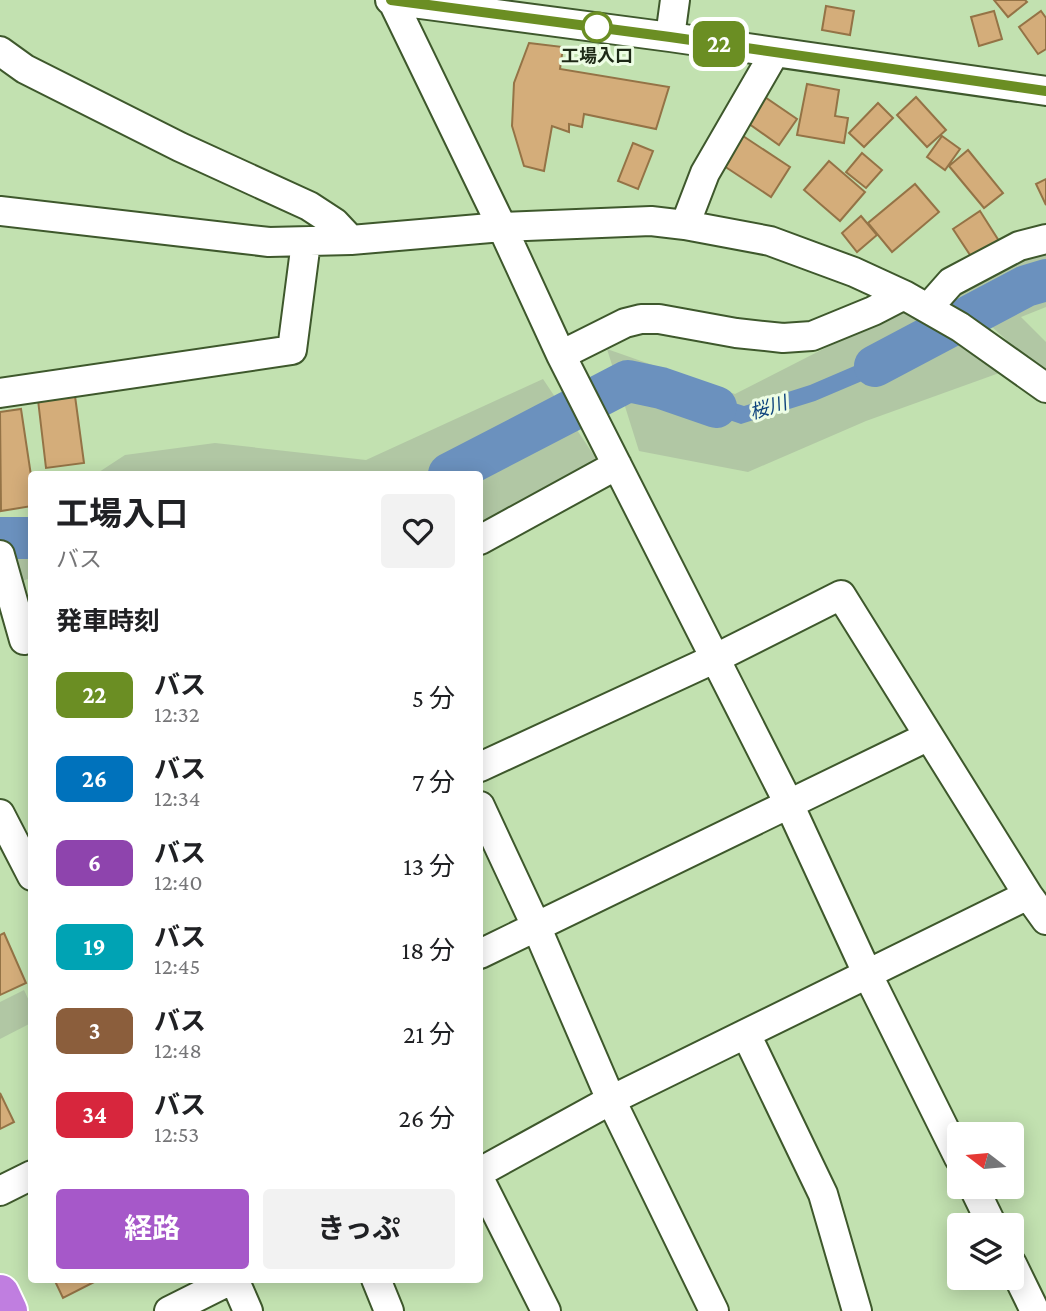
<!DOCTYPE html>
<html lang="ja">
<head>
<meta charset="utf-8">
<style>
	:root { --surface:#fff; --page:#f2f2f2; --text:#202124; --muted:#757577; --accent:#a658c9 }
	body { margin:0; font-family:"Crimson Pro","Noto Sans JP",serif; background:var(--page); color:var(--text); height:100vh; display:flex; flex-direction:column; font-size:26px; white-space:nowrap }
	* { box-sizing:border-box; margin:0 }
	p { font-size:23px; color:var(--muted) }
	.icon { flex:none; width:38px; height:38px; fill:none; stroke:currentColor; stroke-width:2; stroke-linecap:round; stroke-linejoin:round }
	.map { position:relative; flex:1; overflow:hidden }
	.sheet { position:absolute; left:28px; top:471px; width:455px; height:812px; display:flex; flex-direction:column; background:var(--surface); border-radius:7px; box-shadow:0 4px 18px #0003 }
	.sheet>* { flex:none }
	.badge { padding:0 14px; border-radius:10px; font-size:24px; line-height:46px }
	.needle { width:46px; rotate:286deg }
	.fabs { position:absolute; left:947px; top:1122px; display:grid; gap:14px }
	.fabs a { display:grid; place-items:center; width:77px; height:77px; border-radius:7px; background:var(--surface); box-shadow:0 4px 18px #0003; font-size:35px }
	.map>.badge { position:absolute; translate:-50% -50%; box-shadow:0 0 0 4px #fff }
	h2 { padding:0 28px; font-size:26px; line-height:63px }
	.round { display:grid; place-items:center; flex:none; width:74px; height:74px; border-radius:7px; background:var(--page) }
	.summary { display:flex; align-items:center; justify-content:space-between; height:119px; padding:0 28px }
	h1 { font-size:33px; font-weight:700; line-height:52px }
	.action { display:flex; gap:14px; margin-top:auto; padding:14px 28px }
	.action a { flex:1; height:80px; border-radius:7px; background:var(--accent); color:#fff; font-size:28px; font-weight:700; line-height:80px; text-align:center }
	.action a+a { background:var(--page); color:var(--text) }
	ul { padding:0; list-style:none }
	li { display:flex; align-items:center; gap:21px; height:84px; padding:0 28px }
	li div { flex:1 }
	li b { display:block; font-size:26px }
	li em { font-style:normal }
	li .badge { min-width:77px; font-weight:700; text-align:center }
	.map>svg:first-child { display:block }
	.green { fill:#b1c7a4 }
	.water { fill:#6b91be }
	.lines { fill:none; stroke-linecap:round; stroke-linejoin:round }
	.river { stroke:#6b91be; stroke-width:42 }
	.building { fill:#d4ad7a; stroke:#947346; stroke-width:2 }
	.minor-casing { stroke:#3e582c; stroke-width:32 }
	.highway-casing { stroke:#fff; stroke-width:42 }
	.minor { stroke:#fff; stroke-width:28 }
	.highway { stroke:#c07ee0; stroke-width:38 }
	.line-casing { stroke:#fff; stroke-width:16 }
	.line { stroke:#6b8e23; stroke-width:10 }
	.stop-dot { fill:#fff; stroke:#6b8e23; stroke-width:3.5 }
	.labels { text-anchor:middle; stroke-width:6; stroke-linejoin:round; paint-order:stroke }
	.stop-label { font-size:18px; font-weight:bold; fill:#1e2916; stroke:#edfde4 }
	.water-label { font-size:19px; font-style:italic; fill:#0e447d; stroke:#edfde4 }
</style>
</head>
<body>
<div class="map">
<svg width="1046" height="1311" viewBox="0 0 1046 1311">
	<rect width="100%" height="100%" fill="#c2e1b0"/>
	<path class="green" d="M 1046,249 L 1046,307 L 1021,317 L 1046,342 L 1046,376 L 958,296 L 1006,261 Z
		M 912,308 L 1002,372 L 866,421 L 748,472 L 639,451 L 607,349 L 735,394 L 835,343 Z
		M 543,379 L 599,463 L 480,524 L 480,474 L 96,474 L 125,455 L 215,443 L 366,460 Z
		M 31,516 L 31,578 L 16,583 L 0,566 L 0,519 L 20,523 Z
		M 24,990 L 31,1005 L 31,1023 L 0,1039 L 0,1002 Z"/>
	<path class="water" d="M 1046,269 L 1046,289 L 1021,297 L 984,320 L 964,309 L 1003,283 Z
		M 921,332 L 927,346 L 881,373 L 815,401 L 741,424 L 659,396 L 663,380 L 744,406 L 810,385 L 873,358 Z"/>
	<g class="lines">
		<path class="river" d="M 875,366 L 1026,286 L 1046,280
			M 449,474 L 628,381 L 661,388 L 716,407
			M 0,538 L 32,538"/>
	</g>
	<path class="building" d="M 994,0 L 1025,0 L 1027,2 L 1008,17 Z
		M 826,6 L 854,11 L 850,35 L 822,30 Z
		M 994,11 L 1002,39 L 979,46 L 971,17 Z
		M 1041,11 L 1046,18 L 1046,49 L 1038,54 L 1019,27 Z
		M 529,43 L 563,47 L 560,69 L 669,87 L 656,129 L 584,114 L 582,127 L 569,124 L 569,132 L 552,126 L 544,171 L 524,166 L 512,126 L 514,83 Z
		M 807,84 L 839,90 L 835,116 L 848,118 L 844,143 L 797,135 Z
		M 762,95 L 797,119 L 779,145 L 745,121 Z
		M 916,97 L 946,130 L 927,147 L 897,115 Z
		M 878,103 L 893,118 L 864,147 L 849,133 Z
		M 740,134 L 790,167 L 771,197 L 721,164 Z
		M 942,136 L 960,149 L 945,170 L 927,157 Z
		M 633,143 L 653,151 L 638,189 L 618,181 Z
		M 968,150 L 1003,193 L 984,208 L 949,166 Z
		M 862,153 L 882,170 L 866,188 L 846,172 Z
		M 829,161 L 865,192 L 840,221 L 804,190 Z
		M 1046,179 L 1046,205 L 1036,184 Z
		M 915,184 L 939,212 L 892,252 L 868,223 Z
		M 980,211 L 999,241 L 972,258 L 953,229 Z
		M 861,216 L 877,235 L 857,252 L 842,233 Z
		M 75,396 L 84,463 L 46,468 L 38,400 Z
		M 21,409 L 32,482 L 32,506 L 1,511 L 0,412 Z
		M 4,933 L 26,983 L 0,995 L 0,935 Z
		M 0,1093 L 14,1122 L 0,1129 Z
		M 54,1279 L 100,1279 L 63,1298 Z"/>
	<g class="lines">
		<defs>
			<path id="minor" d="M 390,0 L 670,37 L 1046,91
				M 392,0 L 502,227 L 561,355 L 789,804 L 867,973 L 959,1158
				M 670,37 L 675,0
				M 0,51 L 25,69 L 180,147 L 309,206 L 335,223 L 351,240
				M 0,211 L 269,242 L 351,240 L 502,227 L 651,221 L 685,225 L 770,241 L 854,272 L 904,295 L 960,327 L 1046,388
				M 685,225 L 705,173 L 775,52
				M 928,308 L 951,282 L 1019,246 L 1046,239
				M 561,355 L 625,323 L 641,319 L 659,319 L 736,333 L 783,338 L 812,336 L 873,311 L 904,295
				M 0,393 L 292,350 L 306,242
				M 480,540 L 617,465
				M 0,555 L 24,640
				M 480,767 L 716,658 L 841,595 L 1028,895
				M 480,806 L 536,926 L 611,1100 L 714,1311
				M 0,814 L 32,876
				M 480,954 L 929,736
				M 746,1034 L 823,1194 L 857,1311
				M 480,1172 L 611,1100 L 1028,895 L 1046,920
				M 480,1180 L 546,1311
				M 973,1186 L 992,1225
				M 0,1191 L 32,1175
				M 1012,1264 L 1035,1311
				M 234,1279 L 248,1311
				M 376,1279 L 389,1311
				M 169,1311 L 233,1279"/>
			<path id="highway" d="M 0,1294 L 8,1311"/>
		</defs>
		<use href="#minor" class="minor-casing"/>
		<use href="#highway" class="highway-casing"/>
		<use href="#minor" class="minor"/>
		<use href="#highway" class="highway"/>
	</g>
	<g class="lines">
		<defs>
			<path id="line" d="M 391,0 L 670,37 L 1046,91"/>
		</defs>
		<use href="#line" class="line-casing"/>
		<use href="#line" class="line"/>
	</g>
	<circle class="stop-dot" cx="597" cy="27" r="14"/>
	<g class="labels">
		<g class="stop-label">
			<text x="597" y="62">工場入口</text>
		</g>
		<g class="water-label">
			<text transform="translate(768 407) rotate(-17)" y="7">桜川</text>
		</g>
	</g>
</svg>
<div class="fabs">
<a><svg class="needle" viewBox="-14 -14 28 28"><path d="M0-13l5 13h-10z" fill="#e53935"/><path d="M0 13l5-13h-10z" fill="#757577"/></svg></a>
<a><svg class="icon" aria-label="layers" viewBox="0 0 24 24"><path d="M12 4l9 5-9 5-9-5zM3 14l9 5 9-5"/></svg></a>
</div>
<b class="badge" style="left:719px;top:44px;background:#6b8e23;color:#fff">22</b>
<section class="sheet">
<div class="summary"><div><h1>工場入口</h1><p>バス</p></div><a class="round"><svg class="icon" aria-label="heart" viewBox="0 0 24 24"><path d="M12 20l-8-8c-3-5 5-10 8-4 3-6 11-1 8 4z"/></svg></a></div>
<h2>発車時刻</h2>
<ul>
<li><span class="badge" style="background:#6b8e23;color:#fff">22</span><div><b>バス</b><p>12:32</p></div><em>5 分</em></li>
<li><span class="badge" style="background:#0072bc;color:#fff">26</span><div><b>バス</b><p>12:34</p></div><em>7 分</em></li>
<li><span class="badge" style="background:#8e44ad;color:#fff">6</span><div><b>バス</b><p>12:40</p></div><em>13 分</em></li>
<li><span class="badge" style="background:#00a3b4;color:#fff">19</span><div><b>バス</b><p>12:45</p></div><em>18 分</em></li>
<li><span class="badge" style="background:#8b5e3c;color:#fff">3</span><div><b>バス</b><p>12:48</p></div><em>21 分</em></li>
<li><span class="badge" style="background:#d7263d;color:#fff">34</span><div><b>バス</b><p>12:53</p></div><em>26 分</em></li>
</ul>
<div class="action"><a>経路</a><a>きっぷ</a></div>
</section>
</div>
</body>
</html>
